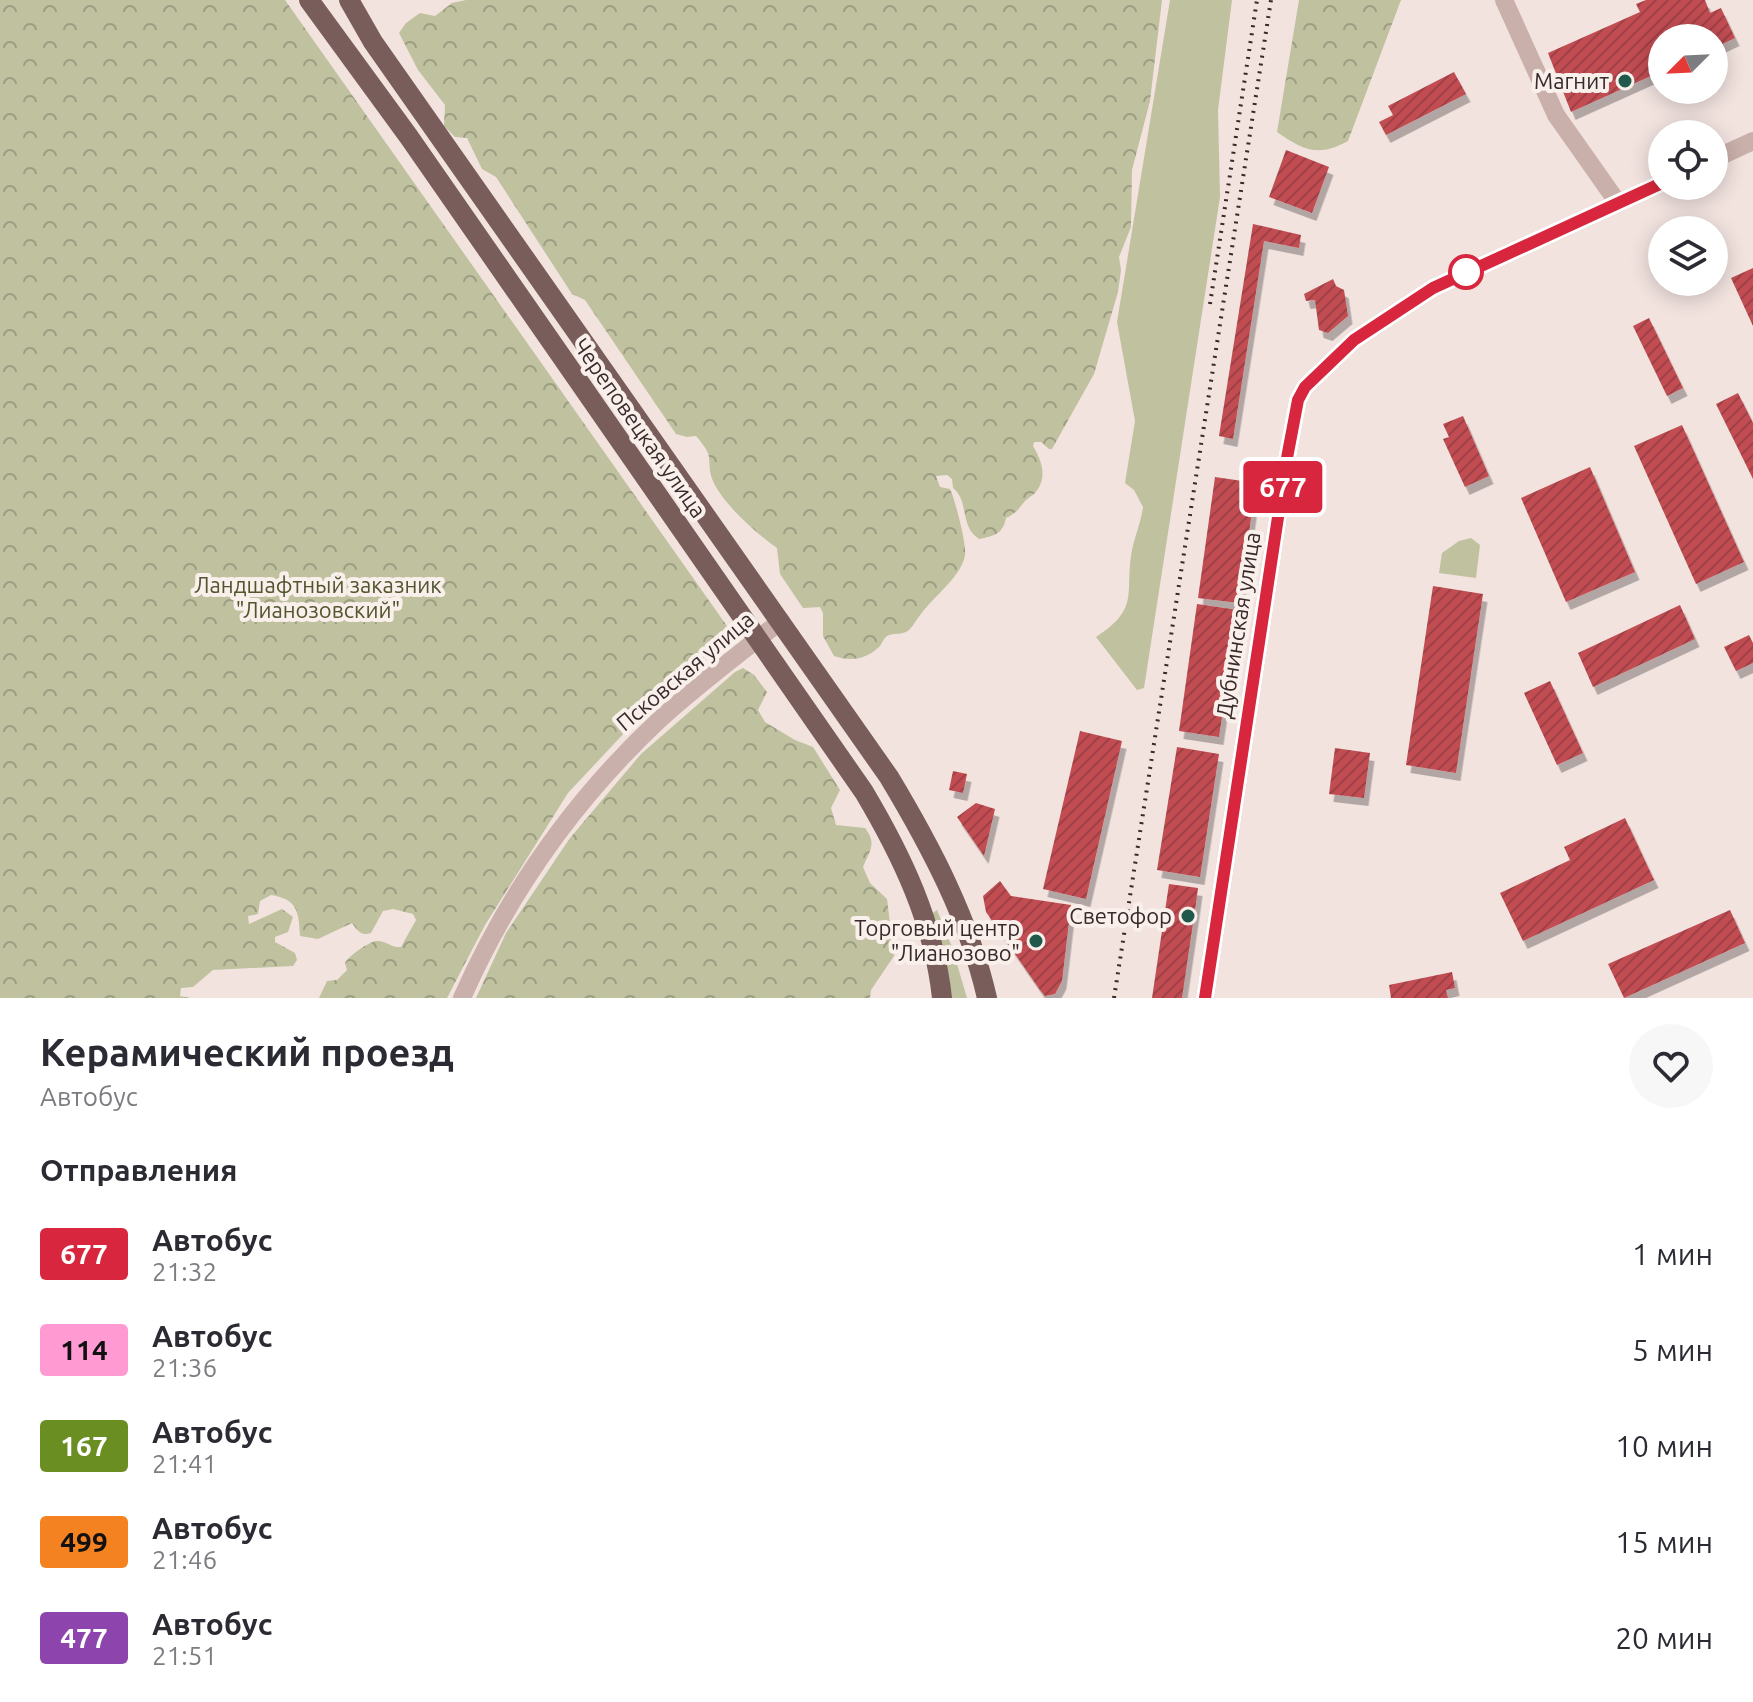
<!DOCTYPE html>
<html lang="ru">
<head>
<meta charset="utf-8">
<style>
	:root { --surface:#fff; --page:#f7f7f7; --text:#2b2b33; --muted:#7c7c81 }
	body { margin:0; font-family:Ubuntu,sans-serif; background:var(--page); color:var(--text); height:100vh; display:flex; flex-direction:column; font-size:30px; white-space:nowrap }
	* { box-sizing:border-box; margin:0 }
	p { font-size:26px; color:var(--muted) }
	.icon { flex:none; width:44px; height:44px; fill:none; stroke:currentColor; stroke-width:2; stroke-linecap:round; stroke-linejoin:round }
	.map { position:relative; height:998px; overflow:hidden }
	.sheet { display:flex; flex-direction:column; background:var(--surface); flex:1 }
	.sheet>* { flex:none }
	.badge { padding:0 16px; border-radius:6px; font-size:28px; line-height:52px }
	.needle { width:52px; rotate:246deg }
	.tools { position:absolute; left:1648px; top:24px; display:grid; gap:16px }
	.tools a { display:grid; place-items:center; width:80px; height:80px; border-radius:50%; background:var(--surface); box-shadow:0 4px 20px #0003; font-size:40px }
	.map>.badge { position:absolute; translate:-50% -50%; box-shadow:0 0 0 4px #fff }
	h2 { padding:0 40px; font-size:30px; line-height:72px }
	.round { display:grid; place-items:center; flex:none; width:84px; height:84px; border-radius:42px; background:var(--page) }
	.headline { display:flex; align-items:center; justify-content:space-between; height:136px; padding:0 40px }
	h1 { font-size:38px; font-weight:600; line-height:60px }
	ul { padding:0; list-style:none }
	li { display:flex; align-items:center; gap:24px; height:96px; padding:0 40px }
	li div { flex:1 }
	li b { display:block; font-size:30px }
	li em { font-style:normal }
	li .badge { min-width:88px; font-weight:700; text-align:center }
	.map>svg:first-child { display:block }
	.green { fill:#bfc19f }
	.forest { fill:url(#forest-crowns) }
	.building { fill:url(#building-hatch); filter:url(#shadow) }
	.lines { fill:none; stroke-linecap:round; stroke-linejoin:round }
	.minor { stroke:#cab0ab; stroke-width:18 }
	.major { stroke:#795d5b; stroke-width:20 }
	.rail { stroke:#382a2a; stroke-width:4; stroke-dasharray:2 6; stroke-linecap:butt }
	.line-casing { stroke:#fff; stroke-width:18 }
	.line { stroke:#d7263d; stroke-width:12 }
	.poi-dot { fill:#21584c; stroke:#f9efeb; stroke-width:3 }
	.stop-dot { fill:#fff; stroke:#d7263d; stroke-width:4 }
	.labels { text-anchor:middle; stroke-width:8; stroke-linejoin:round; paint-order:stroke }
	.poi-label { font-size:22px; fill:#382a2a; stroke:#f9efeb; text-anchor:end }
	.street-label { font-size:22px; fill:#382a2a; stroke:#f9efeb }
	.park-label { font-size:22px; fill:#52552e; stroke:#f9efeb }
</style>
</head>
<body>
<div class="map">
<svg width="1753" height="998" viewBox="0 0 1753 998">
	<defs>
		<pattern id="forest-crowns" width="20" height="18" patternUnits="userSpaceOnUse" patternTransform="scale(2)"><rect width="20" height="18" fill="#bfc19f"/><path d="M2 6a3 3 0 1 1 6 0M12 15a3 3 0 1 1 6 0" fill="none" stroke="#9c9d82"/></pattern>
		<pattern id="building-hatch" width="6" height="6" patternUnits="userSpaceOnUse" patternTransform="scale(2)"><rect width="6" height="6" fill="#c14d52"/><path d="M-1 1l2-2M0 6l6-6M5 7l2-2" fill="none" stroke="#9e4044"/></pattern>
		<filter id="shadow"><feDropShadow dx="4.5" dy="8" stdDeviation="0" flood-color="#0004"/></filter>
	</defs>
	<rect width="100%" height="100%" fill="#f2e3df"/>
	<path class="green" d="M 1170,0 L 1232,0 L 1218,110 L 1220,197 L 1144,688 L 1137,690 L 1096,637 C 1141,608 1124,594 1132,550 C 1135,536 1141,522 1143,507 L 1134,490 L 1125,483 L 1135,421 L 1117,322 Z
		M 1471,538 L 1480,545 L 1476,578 L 1439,573 L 1442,553 L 1459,541 Z
		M 937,910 L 952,947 L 967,998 L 951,998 L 933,913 Z"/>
	<path class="forest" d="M 0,0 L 285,0 L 727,626 L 729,630 L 724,640 L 642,714 L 568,793 L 485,925 L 447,998 L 319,998 L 327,981 L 337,980 L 347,970 L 345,963 C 348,956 369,942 376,941 C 386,940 391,948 401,947 L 416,920 L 413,914 L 393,909 L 383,911 L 371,933 C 360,936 358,931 352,923 L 318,939 L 300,936 C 299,911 297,899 271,895 L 260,901 L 258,914 L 248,916 L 249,924 L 282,909 L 293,917 L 288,932 L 275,937 L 275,942 L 295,953 L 297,960 L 293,966 L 213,970 L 193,987 L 181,988 L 180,996 L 190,998 L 0,998 Z
		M 466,0 L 1162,0 L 1150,101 L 1132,170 L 1131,227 L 1119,257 L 1121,270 L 1118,292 L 1094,374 L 1052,449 L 1049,449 L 1041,442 L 1034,442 L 1033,446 C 1042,461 1048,478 1035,493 C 1032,496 1028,498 1025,501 C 1018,509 1017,513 1006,518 C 1003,534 994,536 979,539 C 959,526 970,502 953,488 L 952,479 L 947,475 L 936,476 L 940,487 L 950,489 C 955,499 967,546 965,555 C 962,576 933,597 921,614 C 917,618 914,625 910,629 C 903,636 895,632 887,636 C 884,638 882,643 880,646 C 867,659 851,662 834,656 L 823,636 L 823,613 L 820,607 L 803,608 L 780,574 L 777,548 C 757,534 723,504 713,481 C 709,472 710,467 709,457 C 708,450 701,442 696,436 L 687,437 L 676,434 L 585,300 L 572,294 L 496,177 L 482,169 L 467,138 L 455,137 L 444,126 L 445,105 L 418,70 L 399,33 L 406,23 L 420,13 L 435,16 L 452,3 Z
		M 1299,0 L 1401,0 L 1348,141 C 1319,157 1304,151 1277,132 Z
		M 743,668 L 754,675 L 767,692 L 758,710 L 765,722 L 795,740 L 813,747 L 840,790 L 831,808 L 836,825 L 865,828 C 877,843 870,851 863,867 L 870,883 L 887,899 L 894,956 L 871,990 L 870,998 L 476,998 L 506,933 L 570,838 L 641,754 L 735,672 Z"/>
	<path class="building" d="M 1646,0 L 1705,0 L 1710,13 L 1721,8 L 1735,38 L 1714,48 L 1714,38 L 1662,38 L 1662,71 L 1571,112 L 1548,53 L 1640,12 L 1636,4 Z
		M 1454,72 L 1466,94 L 1386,135 L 1379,122 L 1393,115 L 1388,106 Z
		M 1286,150 L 1329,167 L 1312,213 L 1269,197 Z
		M 1253,224 L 1301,235 L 1299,248 L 1264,241 L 1233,439 L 1219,436 Z
		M 1753,268 L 1753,326 L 1731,278 Z
		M 1333,279 L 1336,286 L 1344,290 L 1348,316 L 1328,333 L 1319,330 L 1315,300 L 1306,301 L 1304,294 Z
		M 1649,318 L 1683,388 L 1667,396 L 1633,326 Z
		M 1738,393 L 1753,423 L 1753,479 L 1716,404 Z
		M 1463,416 L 1489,476 L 1465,487 L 1443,439 L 1449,437 L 1443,424 Z
		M 1682,425 L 1744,562 L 1696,584 L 1634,446 Z
		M 1590,467 L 1635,572 L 1566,602 L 1521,498 Z
		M 1215,477 L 1256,483 L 1239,603 L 1198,598 Z
		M 1433,586 L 1483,594 L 1456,773 L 1406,765 Z
		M 1197,604 L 1238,610 L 1219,737 L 1179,731 Z
		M 1680,605 L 1695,639 L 1593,687 L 1578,653 Z
		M 1749,635 L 1753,643 L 1753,663 L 1736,671 L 1724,647 Z
		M 1550,681 L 1583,753 L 1557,765 L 1524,693 Z
		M 1080,731 L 1122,741 L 1086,899 L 1043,889 Z
		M 1177,747 L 1219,754 L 1200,877 L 1157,870 Z
		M 1335,748 L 1370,753 L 1364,798 L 1329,794 Z
		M 953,771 L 967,774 L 963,793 L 949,790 Z
		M 976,803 L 995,809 L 984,856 L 957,817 Z
		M 1625,818 L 1654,880 L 1523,941 L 1500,893 L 1570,860 L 1564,847 Z
		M 1000,881 L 1011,896 L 1071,905 L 1062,981 L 1055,994 L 1045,996 L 1040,990 L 986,912 L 983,896 Z
		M 1169,884 L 1198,888 L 1196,903 L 1182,998 L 1152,998 Z
		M 1730,910 L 1745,943 L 1624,998 L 1608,964 Z
		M 1452,972 L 1455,988 L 1446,990 L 1448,998 L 1391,998 L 1389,985 Z"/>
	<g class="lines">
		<path class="minor" d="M 1504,0 L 1556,115 L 1618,203
			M 1714,159 L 1753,141
			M 462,998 C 508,894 575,799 658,721 C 696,686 740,653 781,621
			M 1205,998 L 1287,458 L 1298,400 L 1305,387 L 1354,340 L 1433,288 L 1662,183"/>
		<path class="major" d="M 309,0 L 409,137 L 864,792 C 902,856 934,923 942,998
			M 349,0 L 373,42 L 889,777 C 931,847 969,919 987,998"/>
		<path class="rail" d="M 1210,304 L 1257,0
			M 1114,998 L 1271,0"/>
	</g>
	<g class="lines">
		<defs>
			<path id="line" d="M 1205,998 L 1287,458 L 1298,400 L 1305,387 L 1354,340 L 1433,288 L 1662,183"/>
		</defs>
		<use href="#line" class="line-casing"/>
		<use href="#line" class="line"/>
	</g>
	<g class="poi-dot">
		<circle cx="1625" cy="81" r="8"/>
		<circle cx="1188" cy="916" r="8"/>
		<circle cx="1036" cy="941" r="8"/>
	</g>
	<circle class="stop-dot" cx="1466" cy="272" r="16"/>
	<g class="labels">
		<g class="poi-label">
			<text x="1609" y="89">Магнит</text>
			<text x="1172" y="924">Светофор</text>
			<text x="1020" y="936">Торговый центр<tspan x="1020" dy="25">"Лианозово"</tspan></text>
		</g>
		<g class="street-label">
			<text transform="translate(640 428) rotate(55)" y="8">Череповецкая улица</text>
			<text transform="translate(1238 625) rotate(-81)" y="8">Дубнинская улица</text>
			<text transform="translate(685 671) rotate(-40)" y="8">Псковская улица</text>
		</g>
		<g class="park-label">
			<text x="318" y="593">Ландшафтный заказник<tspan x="318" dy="25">"Лианозовский"</tspan></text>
		</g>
	</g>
</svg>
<div class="tools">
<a><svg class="needle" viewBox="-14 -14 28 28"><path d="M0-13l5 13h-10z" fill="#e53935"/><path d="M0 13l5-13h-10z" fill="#7c7c81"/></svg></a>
<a><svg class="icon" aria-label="locate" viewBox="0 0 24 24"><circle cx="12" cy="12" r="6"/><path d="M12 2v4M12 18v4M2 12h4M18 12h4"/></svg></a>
<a><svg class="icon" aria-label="layers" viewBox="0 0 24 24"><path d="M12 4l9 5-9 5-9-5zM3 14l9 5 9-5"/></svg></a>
</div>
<b class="badge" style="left:1283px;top:487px;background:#d7263d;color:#fff">677</b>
</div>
<section class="sheet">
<div class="headline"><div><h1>Керамический проезд</h1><p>Автобус</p></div><a class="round"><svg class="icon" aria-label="heart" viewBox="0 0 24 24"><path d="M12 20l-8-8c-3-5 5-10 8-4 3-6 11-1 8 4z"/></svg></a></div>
<h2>Отправления</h2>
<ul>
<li><span class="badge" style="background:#d7263d;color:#fff">677</span><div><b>Автобус</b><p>21:32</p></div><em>1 мин</em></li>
<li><span class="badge" style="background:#ff9ad2;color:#111">114</span><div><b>Автобус</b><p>21:36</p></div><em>5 мин</em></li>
<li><span class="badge" style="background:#6b8e23;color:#fff">167</span><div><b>Автобус</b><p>21:41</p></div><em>10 мин</em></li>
<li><span class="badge" style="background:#f58220;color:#111">499</span><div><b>Автобус</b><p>21:46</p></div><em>15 мин</em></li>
<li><span class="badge" style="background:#8e44ad;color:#fff">477</span><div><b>Автобус</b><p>21:51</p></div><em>20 мин</em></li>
</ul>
</section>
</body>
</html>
